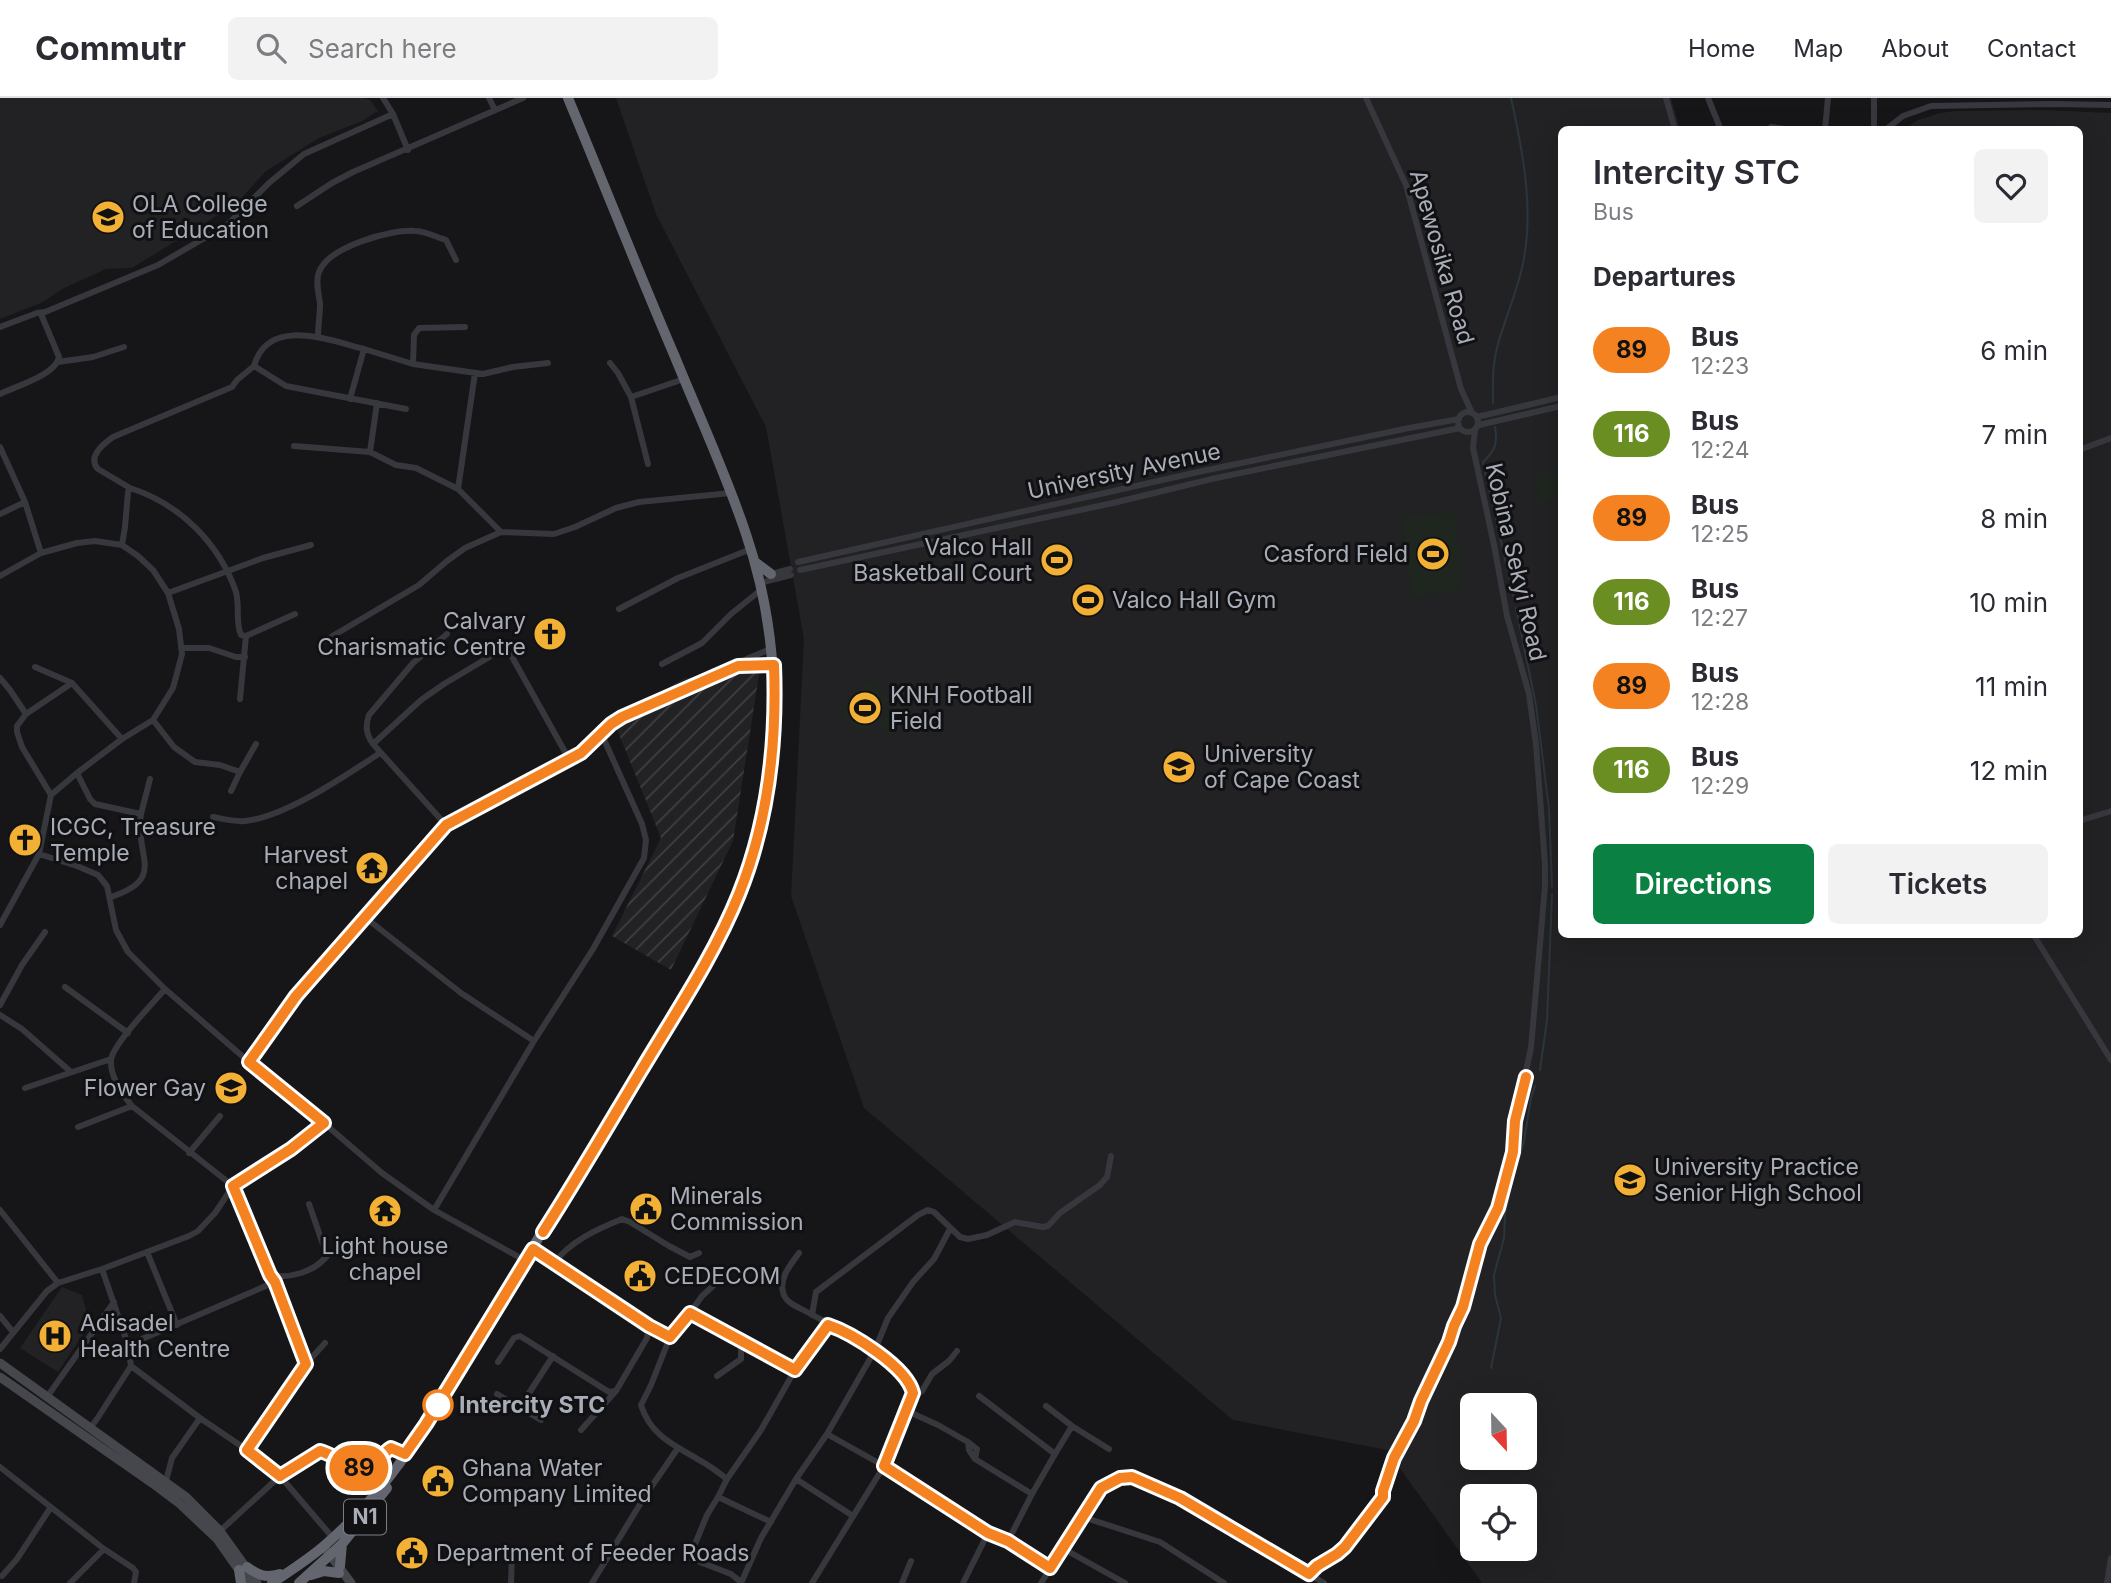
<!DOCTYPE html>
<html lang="en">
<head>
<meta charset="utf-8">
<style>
	:root { --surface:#fff; --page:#f2f2f3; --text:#2b2b33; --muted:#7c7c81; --line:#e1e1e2; --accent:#0b8043 }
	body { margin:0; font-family:Inter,sans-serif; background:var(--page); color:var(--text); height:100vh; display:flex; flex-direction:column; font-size:26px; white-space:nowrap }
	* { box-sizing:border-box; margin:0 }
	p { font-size:23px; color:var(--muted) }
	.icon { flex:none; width:38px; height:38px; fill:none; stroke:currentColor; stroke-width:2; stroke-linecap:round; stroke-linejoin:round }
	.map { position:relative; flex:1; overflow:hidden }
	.sheet { position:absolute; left:1558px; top:28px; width:525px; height:812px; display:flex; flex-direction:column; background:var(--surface); border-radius:10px; box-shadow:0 7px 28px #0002 }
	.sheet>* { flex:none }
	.badge { padding:0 14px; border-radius:23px; font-size:24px; line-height:46px }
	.needle { width:46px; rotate:158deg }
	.buttons { position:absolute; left:1460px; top:1295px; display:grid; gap:14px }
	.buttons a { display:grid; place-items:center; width:77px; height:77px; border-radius:10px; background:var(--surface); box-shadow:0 7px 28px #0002; font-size:35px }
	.map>.badge { position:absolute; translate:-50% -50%; box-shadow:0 0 0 4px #fff }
	h2 { padding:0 35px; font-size:26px; line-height:63px }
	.round { display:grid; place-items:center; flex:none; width:74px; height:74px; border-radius:10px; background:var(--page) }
	.head { display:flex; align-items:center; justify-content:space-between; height:119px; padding:0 35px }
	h1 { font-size:33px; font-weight:600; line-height:52px }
	.button { display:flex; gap:14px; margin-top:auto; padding:14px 35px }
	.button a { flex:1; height:80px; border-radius:10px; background:var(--accent); color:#fff; font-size:28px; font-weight:600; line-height:80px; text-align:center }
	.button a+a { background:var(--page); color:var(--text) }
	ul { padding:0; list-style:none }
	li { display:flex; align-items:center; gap:21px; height:84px; padding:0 35px }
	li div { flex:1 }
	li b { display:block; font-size:26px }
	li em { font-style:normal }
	li .badge { min-width:77px; font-weight:700; text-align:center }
	header { display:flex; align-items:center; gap:42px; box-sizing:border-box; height:98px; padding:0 35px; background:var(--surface); border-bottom:2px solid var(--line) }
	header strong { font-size:33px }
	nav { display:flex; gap:38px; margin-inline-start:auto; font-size:24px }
	.search { width:490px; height:63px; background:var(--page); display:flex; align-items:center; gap:18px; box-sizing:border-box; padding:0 24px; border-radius:10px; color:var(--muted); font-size:26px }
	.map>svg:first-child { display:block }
	.built { fill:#222225; fill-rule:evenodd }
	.industrial { fill:url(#industrial-furrows) }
	.grass { fill:#1e261f }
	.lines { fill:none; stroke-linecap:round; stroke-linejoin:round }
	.stream { stroke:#2c353c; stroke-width:2 }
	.street { stroke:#37383d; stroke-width:6 }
	.secondary { stroke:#45474d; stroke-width:9 }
	.highway { stroke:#63666e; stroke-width:10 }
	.line-casing { stroke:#fff; stroke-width:16 }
	.line { stroke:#f58220; stroke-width:10 }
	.stop-dot { fill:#fff; stroke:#f58220; stroke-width:3.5 }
	.labels { text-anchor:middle; stroke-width:6; stroke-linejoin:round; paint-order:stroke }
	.shield { fill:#111113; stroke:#7b7e86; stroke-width:2 }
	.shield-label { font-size:21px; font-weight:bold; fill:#a8adb8 }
	.poi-label { font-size:23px; fill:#a8adb8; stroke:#111113; text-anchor:start }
	.street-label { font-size:23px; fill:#a8adb8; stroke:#111113 }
	.stop-label { font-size:23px; font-weight:bold; fill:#a8adb8; stroke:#111113; text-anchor:start }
</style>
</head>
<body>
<header>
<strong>Commutr</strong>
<div class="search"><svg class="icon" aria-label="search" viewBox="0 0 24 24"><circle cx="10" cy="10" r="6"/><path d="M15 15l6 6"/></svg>Search here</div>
<nav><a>Home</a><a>Map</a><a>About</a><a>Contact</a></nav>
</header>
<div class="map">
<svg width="2111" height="1485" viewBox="0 0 2111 1485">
	<defs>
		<pattern id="industrial-furrows" width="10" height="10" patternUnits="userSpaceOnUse" patternTransform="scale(1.75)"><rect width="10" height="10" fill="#222225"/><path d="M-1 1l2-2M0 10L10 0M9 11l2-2" fill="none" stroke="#3f3f43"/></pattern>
	</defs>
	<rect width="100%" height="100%" fill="#161618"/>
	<path class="built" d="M 0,0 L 364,0 L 370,2 L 378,13 L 362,23 L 319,40 L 266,73 L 236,106 L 132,170 L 106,171 L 62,191 L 43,204 L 0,221 Z
		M 616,0 L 1671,0 L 1680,31 L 1561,32 L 1561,836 L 2079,836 L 2079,32 L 1904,31 L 1918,22 L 1940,15 L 1956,13 L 2044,12 L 2111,15 L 2111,1485 L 1482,1485 L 1387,1352 L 1233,1322 L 864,1010 L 791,798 L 804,541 L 766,329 L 656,116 ZM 1472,1307 L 1524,1307 L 1524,1360 L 1472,1360 ZM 1472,1398 L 1524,1398 L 1524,1451 L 1472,1451 Z
		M 62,1189 L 82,1197 L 90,1226 L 58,1274 L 20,1250 Z"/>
	<path class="industrial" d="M 761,564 L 733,743 L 671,872 L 612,838 L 661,740 L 614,624 L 683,581 Z"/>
	<path class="grass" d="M 1561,372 L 1561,400 L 1539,403 L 1535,376 Z
		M 1455,414 L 1464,493 L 1412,499 L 1402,420 Z
		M 869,583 L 891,601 L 862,636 L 840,618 Z
		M 897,603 L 911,614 L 892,638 L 878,627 Z"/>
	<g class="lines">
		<path class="stream" d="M 1493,305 C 1493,285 1492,266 1498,246 C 1505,221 1516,196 1522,170 C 1535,115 1523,54 1511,0
			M 1495,329 C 1498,345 1495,353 1483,364 L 1514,501
			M 1516,510 L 1536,607 L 1549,711 L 1552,789
			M 1540,972 L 1547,922 L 1552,796
			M 1511,1087 L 1524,1043 L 1531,1000 L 1535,988
			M 1491,1270 L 1501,1220 L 1495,1197 L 1494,1177 L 1504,1140 L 1505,1116 L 1509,1098"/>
		<path class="street" d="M 383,0 L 393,16 L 408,52
			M 489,0 L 495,12
			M 1366,0 L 1406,87 L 1461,291 L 1472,315
			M 1666,0 L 1675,32
			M 1708,0 L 1721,32
			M 1874,0 L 1874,32
			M 1771,29 L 1794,32
			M 1825,32 L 1828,0
			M 1885,32 L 1903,18 L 1931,8 L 2054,6 L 2111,7
			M 297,108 L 332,85 L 353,74 L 523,0
			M 0,229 L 37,215 L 45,214 L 158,167 L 227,127 L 269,85 L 304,56 L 393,16
			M 318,239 C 318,228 320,217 320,206 C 319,196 315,184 319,174 C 328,149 391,131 415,133 C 425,133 436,139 446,142 L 456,162
			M 364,251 L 413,266 L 483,276 L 513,269 L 548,265
			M 58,264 L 93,259 L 124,249
			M 610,265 L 618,275 L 631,299 L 684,281
			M 413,266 L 414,237 L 419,230 L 465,229
			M 254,268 C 268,218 329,242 364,251 L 350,301
			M 0,296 C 16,288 56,277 59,259 L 41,216 L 45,214
			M 631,299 L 648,366
			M1458 324a10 10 0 1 1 20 0a10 10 0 1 1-20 0Z
			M 1477,319 L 1561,299
			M 1479,327 L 1561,308
			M 294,348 L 370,354 L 396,367 L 416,370 L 458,391 L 501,434 L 554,436 L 575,429 L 616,410 L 639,404 L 731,395
			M 0,349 L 25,404 L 41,455
			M 2079,352 L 2111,340
			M 370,354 L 377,305
			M 130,390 L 98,371 C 87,359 103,346 113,339 L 232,289 L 237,282 L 254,268 L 286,288 L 406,311
			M 458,391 L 475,275
			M 0,416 L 25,404
			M 122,447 L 125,429 L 128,394 L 130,390 C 180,406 219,445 236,494 C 240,509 235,524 241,537 L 246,538 L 295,516
			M 798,464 L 1198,374 L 1409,330 L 1459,321
			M 800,472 L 1113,405 L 1216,380 L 1460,330
			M 768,477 L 790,471
			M 0,478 L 41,455 L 77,445 L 95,443 L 122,447 L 138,458 L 153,472 L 168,495 L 179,531 L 182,556 L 173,590 L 153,622 L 122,641 L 77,675 L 51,697 L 39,756 L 0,827
			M 760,485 L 791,477
			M 168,495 L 263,460 L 311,447
			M 619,511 L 678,480 L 751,451
			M 319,546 L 419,487 L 447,463 L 465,450 L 501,434
			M 182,550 L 209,550 L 236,559 L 245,559
			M 662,566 L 702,545 L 731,516 L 762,491
			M 738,568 L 774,567
			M 35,569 L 72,585 L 122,641
			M 0,580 L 10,592 L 26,616
			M 240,601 L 246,538
			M 153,622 L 174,649 L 195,664 L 220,667 L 240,674 L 231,693
			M 373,646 L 421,602 L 444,586 L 496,555 L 505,553 L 511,557 L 569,661
			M 240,674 L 256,646
			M 77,675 L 90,701 L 95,706 L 141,716 L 150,681
			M 51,697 L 22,649 L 17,634 L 17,628 L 26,616 L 72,585
			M 213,719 C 224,721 234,724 245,723 C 286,719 346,677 380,655
			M 2079,723 L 2111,713
			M 446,727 L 373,646 C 366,636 365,628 369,617 L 413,565 L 447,536
			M 39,756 L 77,768 L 98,777 L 107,788 L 116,832 L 128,854 L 165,891 L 249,964 L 332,1032 L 382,1075 L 434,1112 L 526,1163
			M 111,799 C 168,780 134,758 141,716
			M 366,820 L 461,895 L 534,943 L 434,1112
			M 2033,836 L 2111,962
			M 65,889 L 128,935
			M 165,891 C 153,905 113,946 111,962 C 110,979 122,996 132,1008 L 233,1088 L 270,1177 L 275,1184 L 306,1266 L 247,1352 L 280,1378 L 220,1433
			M 0,907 L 22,867 L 45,834
			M 0,917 L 22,931 L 71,974
			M 534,943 L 593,851 L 644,760 L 646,742 L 642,726 L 602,637
			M 249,964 L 296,898 L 446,727 L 581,655 L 611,627 L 622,619 L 702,585 L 738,568 L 743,563 L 751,559 L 771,551
			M 25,990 L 111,961
			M 78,1029 L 132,1008
			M 189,1055 L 220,1018
			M 0,1112 L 58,1185
			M 532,1151 L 661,1235 L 670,1239 L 690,1215 L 795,1272
			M 147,1154 L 177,1227
			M 799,1155 C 791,1166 779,1180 783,1194 C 785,1205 798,1209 807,1214 C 836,1230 906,1262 913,1295 L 884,1368 L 812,1485
			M 553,1166 C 571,1143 595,1132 622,1121 L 630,1124 L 669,1148 L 690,1159 L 699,1155
			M 102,1171 L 128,1247
			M 270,1177 C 290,1181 314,1174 327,1158 L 309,1106
			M 690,1215 L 702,1198 L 723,1179
			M 812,1217 L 816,1194 L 918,1117 L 928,1112 L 934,1114 L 960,1139 L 968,1141 L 987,1137 L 1015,1124 L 1043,1129 L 1048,1128 L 1060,1115 L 1100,1087 L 1107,1079 L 1111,1058
			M 0,1218 L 13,1234
			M 670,1239 L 651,1287 L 641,1307 C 650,1337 674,1347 699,1362 C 709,1367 718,1374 727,1381
			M 0,1251 L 47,1193 L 58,1185 L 102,1171 L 189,1138 L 198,1133 L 215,1115 L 233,1088 L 291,1051 L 324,1025
			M 498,1264 L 514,1240 L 520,1238 L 609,1294 L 616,1293 L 647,1240 L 649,1228
			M 306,1266 L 325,1245
			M 131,1268 L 200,1320 L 247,1352
			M 717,1278 L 741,1261 L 741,1244
			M 913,1295 L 919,1295 L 922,1293 L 932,1276 L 949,1263 L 957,1253
			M 497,1296 L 541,1322
			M 979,1298 L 1055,1356 L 1032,1396
			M 47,1299 L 114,1204
			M 1046,1308 L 1072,1328 L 1109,1351
			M 520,1309 L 553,1258
			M 907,1313 L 938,1327 L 968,1344 L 969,1352 L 975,1361 L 1032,1396 L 1008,1443
			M 90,1330 L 97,1321 L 131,1268 L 128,1247 L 275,1184
			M 581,1332 L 616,1293
			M 827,1336 L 884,1368 L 988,1435 L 1008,1443 L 1050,1470
			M 968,1344 L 977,1351 L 975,1361
			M 1055,1356 L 1072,1328
			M 0,1369 L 104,1451 L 133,1470 L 136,1474 L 134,1485
			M 796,1381 L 853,1418
			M 166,1383 L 172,1360 L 200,1320
			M 718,1399 L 707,1417 L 690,1458 L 692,1461 L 731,1476 L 741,1484
			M 1083,1419 L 1160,1444 L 1224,1485
			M 771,1424 L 718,1399 L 727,1381 L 761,1332 L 795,1272 L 828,1227
			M 333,1440 L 280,1378 L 320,1353 C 334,1356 354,1375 369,1368 C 378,1364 383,1355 391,1350 L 405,1356
			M 1064,1451 L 1125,1485
			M 1309,1476 L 1317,1468 L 1345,1449 L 1383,1399 L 1394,1360 L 1414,1323 L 1421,1303 L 1449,1244 L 1454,1228 L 1463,1209 L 1480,1146 L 1498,1110 L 1513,1053 L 1515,1023 L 1531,950 L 1545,788 L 1545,766 L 1536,646 L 1529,596 L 1507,518 L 1494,447 L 1473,350 L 1475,332
			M 2,1478 L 17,1461 L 51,1409
			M 70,1485 L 104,1451
			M 511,1485 L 512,1456
			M 592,1485 L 645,1398 L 678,1350
			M 741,1485 L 761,1440 L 796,1381 L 827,1336 L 874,1254 L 888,1220 L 913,1184 L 934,1161 L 950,1131
			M 902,1485 L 911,1463
			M 963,1485 L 988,1435
			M 1041,1485 L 1102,1390 L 1120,1380 L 1132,1379 L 1180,1400 L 1226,1425 L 1324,1485
			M 2107,1485 L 2111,1460"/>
		<path class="secondary" d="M 0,1265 L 186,1399 L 220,1433 L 257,1485
			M 0,1279 L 152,1385 L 180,1406 L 217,1441 L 248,1485
			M 327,1453 L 351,1485"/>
		<path class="highway" d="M 755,464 L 771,476
			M 340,1468 L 342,1446
			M 247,1469 C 259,1478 266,1480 280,1476
			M 239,1472 L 241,1485
			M 311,1477 L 324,1473 L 339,1475
			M 272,1485 C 290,1473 309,1461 325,1447 C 364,1413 399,1370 426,1326 L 713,851 C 723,832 733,813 740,793 C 783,678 785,552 746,436 C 726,376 699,318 675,259 C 638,173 604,86 568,0
			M 299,1485 L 342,1446 L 387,1390"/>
	</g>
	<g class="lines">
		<defs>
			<path id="line" d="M 543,1134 C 577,1081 609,1026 642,971 C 676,914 714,858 739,796 C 768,724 777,644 774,567 L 738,568 L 622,619 L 611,626 L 581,655 L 446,727 L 296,898 L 249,964 L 324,1025 L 291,1051 L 233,1088 L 270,1177 L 275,1184 L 306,1266 L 247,1352 L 280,1378 L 320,1353 C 334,1356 354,1375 369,1368 C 378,1364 383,1355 391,1350 L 405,1356 L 426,1326 L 533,1151 L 649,1228 L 670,1239 L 690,1215 L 795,1272 L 828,1227 C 852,1235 907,1269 913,1295 L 884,1368 L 988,1435 L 1008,1443 L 1050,1470 L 1101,1390 L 1120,1380 L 1132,1379 L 1180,1400 L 1309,1476 L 1317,1468 L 1337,1456 L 1345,1449 L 1383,1399 L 1383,1393 L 1394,1360 L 1414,1323 L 1421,1303 L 1449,1244 L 1454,1228 L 1463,1209 L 1480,1146 L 1498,1110 L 1513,1054 L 1515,1023 L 1526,979"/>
		</defs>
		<use href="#line" class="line-casing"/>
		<use href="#line" class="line"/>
	</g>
	<defs>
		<symbol id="university-disc" viewBox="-11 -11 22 22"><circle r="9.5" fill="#f2b134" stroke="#111113"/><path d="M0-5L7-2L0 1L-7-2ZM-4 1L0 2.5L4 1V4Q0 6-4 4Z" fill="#111"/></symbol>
		<symbol id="stadium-disc" viewBox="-11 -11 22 22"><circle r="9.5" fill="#f2b134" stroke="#111113"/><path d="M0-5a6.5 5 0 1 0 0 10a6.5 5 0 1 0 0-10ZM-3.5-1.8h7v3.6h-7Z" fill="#111"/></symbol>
		<symbol id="church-disc" viewBox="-11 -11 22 22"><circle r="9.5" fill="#f2b134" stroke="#111113"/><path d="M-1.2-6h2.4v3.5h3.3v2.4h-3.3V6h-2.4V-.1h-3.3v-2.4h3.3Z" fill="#111"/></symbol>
		<symbol id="temple-disc" viewBox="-11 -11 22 22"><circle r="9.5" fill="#f2b134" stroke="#111113"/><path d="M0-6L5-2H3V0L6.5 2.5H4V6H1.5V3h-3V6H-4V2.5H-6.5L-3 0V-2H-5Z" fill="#111"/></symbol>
		<symbol id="school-disc" viewBox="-11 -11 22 22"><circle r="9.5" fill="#f2b134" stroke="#111113"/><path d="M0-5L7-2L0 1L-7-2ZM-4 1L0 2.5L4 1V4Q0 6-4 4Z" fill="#111"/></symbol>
		<symbol id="civic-disc" viewBox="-11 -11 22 22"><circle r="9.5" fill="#f2b134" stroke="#111113"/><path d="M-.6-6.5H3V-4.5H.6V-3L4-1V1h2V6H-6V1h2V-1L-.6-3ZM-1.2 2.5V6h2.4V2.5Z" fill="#111"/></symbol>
		<symbol id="hospital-disc" viewBox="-11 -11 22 22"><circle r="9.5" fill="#f2b134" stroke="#111113"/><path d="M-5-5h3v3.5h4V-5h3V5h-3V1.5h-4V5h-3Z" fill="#111"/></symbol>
	</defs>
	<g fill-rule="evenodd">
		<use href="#university-disc" x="89" y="100" width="38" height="38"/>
		<use href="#stadium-disc" x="1414" y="437" width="38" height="38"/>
		<use href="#stadium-disc" x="1038" y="443" width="38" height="38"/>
		<use href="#stadium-disc" x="1069" y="483" width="38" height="38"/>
		<use href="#church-disc" x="531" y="517" width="38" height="38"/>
		<use href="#stadium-disc" x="846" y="591" width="38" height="38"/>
		<use href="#university-disc" x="1160" y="650" width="38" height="38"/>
		<use href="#church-disc" x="6" y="723" width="38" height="38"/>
		<use href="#temple-disc" x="353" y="751" width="38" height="38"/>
		<use href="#school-disc" x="212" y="971" width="38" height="38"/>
		<use href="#school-disc" x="1611" y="1063" width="38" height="38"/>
		<use href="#civic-disc" x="627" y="1092" width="38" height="38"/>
		<use href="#temple-disc" x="366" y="1094" width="38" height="38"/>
		<use href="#civic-disc" x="621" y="1159" width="38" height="38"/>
		<use href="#hospital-disc" x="36" y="1219" width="38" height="38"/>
		<use href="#civic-disc" x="419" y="1364" width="38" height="38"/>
		<use href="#civic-disc" x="393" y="1436" width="38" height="38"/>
	</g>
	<circle class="stop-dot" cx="438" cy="1307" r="14"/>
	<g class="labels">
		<rect class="shield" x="344" y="1401.5" width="42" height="35" rx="5"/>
		<g class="shield-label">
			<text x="365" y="1426">N1</text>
		</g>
		<g class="poi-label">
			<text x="132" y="114">OLA College<tspan x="132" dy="26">of Education</tspan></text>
			<text x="1032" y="457" text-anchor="end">Valco Hall<tspan x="1032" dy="26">Basketball Court</tspan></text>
			<text x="1408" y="464" text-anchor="end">Casford Field</text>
			<text x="1112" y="510">Valco Hall Gym</text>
			<text x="526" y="531" text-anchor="end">Calvary<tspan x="526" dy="26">Charismatic Centre</tspan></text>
			<text x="890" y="605">KNH Football<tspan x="890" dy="26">Field</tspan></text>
			<text x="1204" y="664">University<tspan x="1204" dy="26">of Cape Coast</tspan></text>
			<text x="50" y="737">ICGC, Treasure<tspan x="50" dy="26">Temple</tspan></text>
			<text x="348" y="765" text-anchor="end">Harvest<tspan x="348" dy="26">chapel</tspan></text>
			<text x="206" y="998" text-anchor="end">Flower Gay</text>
			<text x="1654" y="1077">University Practice<tspan x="1654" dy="26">Senior High School</tspan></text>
			<text x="670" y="1106">Minerals<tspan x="670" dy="26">Commission</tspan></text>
			<text x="385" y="1156" text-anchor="middle">Light house<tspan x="385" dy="26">chapel</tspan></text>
			<text x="664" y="1186">CEDECOM</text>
			<text x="80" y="1233">Adisadel<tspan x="80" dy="26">Health Centre</tspan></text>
			<text x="462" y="1378">Ghana Water<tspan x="462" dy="26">Company Limited</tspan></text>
			<text x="436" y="1463">Department of Feeder Roads</text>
		</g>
		<g class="street-label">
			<text transform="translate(1442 159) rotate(74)" y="8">Apewosika Road</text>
			<text transform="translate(1124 373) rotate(-12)" y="8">University Avenue</text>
			<text transform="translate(1516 464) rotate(77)" y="8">Kobina Sekyi Road</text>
		</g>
		<g class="stop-label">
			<text x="459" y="1315">Intercity STC</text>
		</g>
	</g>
</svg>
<div class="buttons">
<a><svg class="needle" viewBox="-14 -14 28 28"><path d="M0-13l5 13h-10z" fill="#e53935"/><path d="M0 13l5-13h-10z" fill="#7c7c81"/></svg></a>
<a><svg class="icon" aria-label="locate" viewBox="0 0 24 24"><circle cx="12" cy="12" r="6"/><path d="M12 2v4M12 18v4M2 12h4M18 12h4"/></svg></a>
</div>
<b class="badge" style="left:359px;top:1370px;background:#f58220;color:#111">89</b>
<section class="sheet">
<div class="head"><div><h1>Intercity STC</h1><p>Bus</p></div><a class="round"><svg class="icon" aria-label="heart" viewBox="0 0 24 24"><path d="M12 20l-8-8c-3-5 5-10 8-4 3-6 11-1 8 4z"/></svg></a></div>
<h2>Departures</h2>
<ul>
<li><span class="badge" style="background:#f58220;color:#111">89</span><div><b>Bus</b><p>12:23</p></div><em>6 min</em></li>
<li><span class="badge" style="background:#6b8e23;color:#fff">116</span><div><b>Bus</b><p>12:24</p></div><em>7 min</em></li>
<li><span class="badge" style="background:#f58220;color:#111">89</span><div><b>Bus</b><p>12:25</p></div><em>8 min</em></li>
<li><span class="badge" style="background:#6b8e23;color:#fff">116</span><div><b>Bus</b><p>12:27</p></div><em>10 min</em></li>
<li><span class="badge" style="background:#f58220;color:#111">89</span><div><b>Bus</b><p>12:28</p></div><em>11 min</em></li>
<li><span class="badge" style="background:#6b8e23;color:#fff">116</span><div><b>Bus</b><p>12:29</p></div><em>12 min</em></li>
</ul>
<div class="button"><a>Directions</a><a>Tickets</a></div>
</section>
</div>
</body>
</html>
